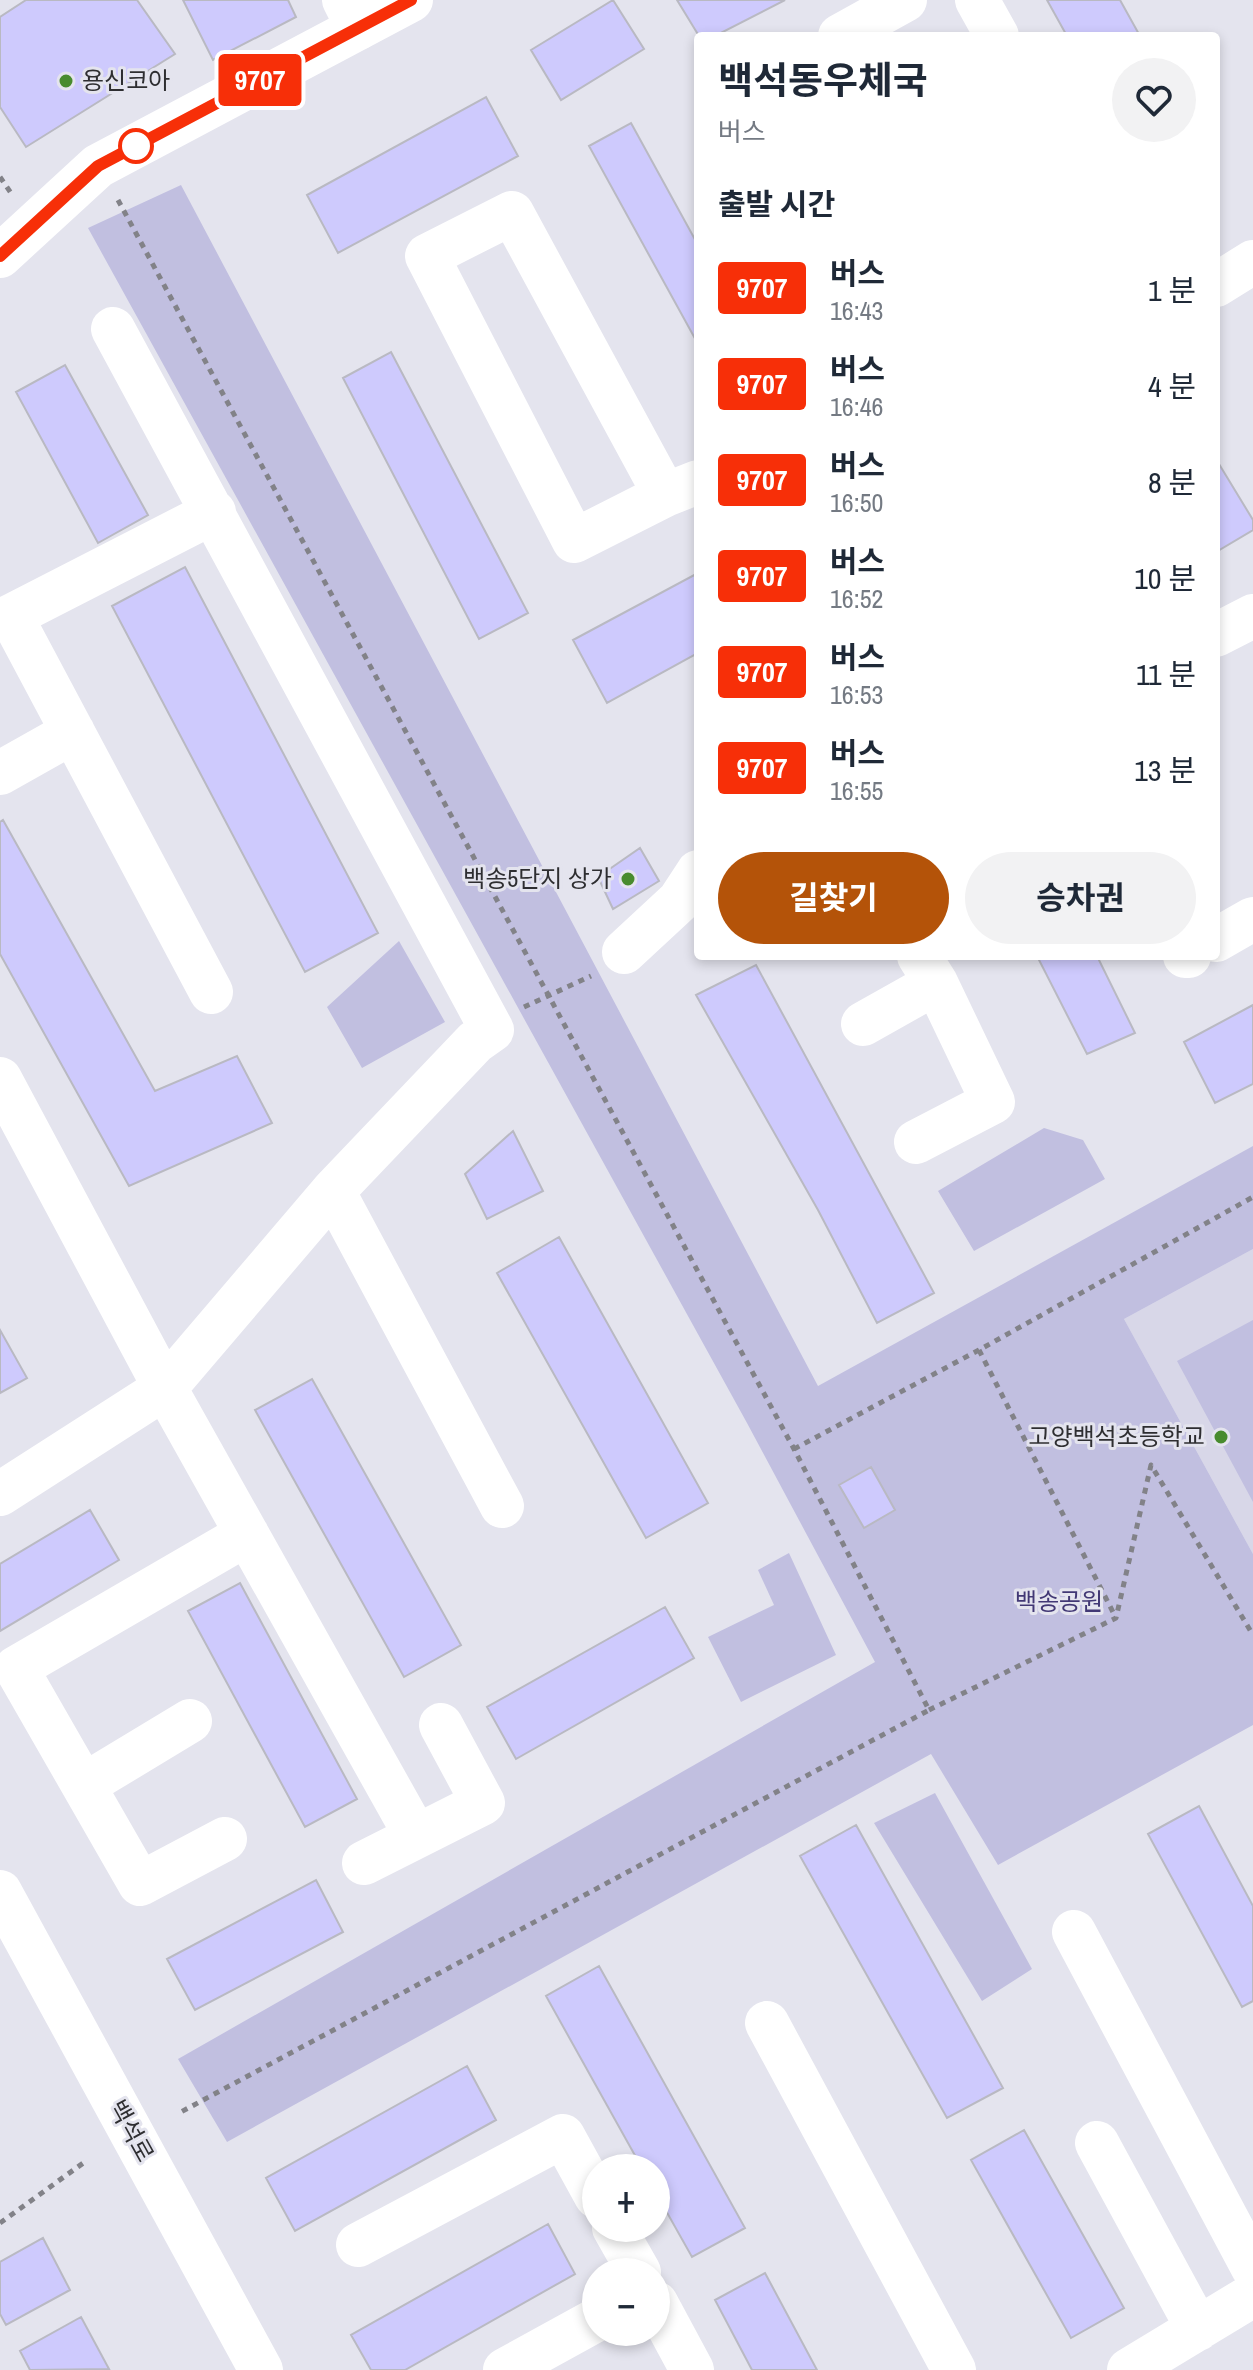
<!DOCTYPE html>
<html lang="ko">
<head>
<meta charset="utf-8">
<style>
	:root { --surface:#fff; --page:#f2f2f3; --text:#1f2937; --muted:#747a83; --accent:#b45309 }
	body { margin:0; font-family:"Archivo Narrow","Noto Sans KR",sans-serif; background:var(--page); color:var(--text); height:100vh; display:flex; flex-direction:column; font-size:30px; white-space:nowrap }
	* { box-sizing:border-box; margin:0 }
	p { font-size:26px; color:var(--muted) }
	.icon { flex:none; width:44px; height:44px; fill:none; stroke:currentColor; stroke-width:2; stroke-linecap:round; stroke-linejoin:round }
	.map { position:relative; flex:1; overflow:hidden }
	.details { position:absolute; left:694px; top:32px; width:526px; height:928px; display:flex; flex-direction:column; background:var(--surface); border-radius:8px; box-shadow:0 4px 12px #0003 }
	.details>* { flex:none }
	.badge { padding:0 16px; border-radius:6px; font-size:28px; line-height:52px }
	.fabs { position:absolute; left:582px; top:2154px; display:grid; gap:16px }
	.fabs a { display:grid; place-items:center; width:88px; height:88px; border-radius:50%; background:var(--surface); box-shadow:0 4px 12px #0003; font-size:40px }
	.map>.badge { position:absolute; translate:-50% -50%; box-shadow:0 0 0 4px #fff }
	h2 { padding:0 24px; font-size:30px; line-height:72px }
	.round { display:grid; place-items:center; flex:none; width:84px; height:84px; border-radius:42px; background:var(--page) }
	.head { display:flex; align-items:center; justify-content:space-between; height:136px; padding:0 24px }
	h1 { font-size:38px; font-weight:700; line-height:60px }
	.button { display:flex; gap:16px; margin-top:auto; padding:16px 24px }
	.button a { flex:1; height:92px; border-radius:48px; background:var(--accent); color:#fff; font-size:32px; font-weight:700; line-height:92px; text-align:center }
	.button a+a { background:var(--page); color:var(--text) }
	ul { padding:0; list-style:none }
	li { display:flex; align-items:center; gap:24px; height:96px; padding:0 24px }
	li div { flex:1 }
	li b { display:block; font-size:30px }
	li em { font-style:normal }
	li .badge { min-width:88px; font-weight:700; text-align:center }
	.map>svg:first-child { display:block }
	.built { fill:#d8d7e8 }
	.green { fill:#c1bfe0 }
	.building { fill:#cecafd; stroke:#b9b9c2; stroke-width:2 }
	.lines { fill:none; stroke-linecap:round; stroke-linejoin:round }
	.path { stroke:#828288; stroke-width:5; stroke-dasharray:6 6; stroke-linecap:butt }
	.minor { stroke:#fff; stroke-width:44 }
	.major { stroke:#fff; stroke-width:44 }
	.line-casing { stroke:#fff; stroke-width:18 }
	.line { stroke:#f72f08; stroke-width:12 }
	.poi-dot { fill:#488b2e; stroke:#e4e4ee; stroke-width:3 }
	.stop-dot { fill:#fff; stroke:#f72f08; stroke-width:4 }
	.labels { text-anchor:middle; stroke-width:6; stroke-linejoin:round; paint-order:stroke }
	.poi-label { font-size:24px; fill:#2e2e31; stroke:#e4e4ee; text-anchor:end }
	.park-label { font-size:24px; fill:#423875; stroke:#e4e4ee }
	.street-label { font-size:24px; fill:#2e2e31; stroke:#e4e4ee }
</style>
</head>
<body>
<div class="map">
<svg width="1253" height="2370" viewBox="0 0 1253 2370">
	<rect width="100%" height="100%" fill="#e4e4ee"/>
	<path class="built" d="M 1253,1249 L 1253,1554 L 1124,1319 Z"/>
	<path class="green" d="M 181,185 L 818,1386 L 1253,1146 L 1253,1249 L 1124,1319 L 1253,1554 L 1253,1725 L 998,1865 L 931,1754 L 227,2142 L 178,2059 L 875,1662 L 747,1423 L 88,228 Z
		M 399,941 L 445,1022 L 362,1068 L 327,1007 Z
		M 1044,1128 L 1083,1140 L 1105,1179 L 974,1251 L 938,1191 Z
		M 1253,1320 L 1253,1502 L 1177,1361 Z
		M 789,1553 L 836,1655 L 741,1702 L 708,1637 L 774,1605 L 758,1570 Z
		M 935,1793 L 1032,1969 L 982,2001 L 874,1823 Z"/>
	<path class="building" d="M 26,0 L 137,0 L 175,54 L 26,147 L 0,107 L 0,17 Z
		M 183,0 L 288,0 L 296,17 L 213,60 Z
		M 613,0 L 644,49 L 561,100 L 531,50 Z
		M 677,0 L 785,0 L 715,36 L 699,36 Z
		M 1047,0 L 1120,0 L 1140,36 L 1067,36 Z
		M 486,97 L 518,156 L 338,253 L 307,195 Z
		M 631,123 L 698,245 L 698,344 L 589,146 Z
		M 391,352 L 528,613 L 479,639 L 343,378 Z
		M 65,365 L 148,515 L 98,543 L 16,392 Z
		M 1219,464 L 1253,520 L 1253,530 L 1216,552 L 1216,466 Z
		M 185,567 L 378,933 L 305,972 L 112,606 Z
		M 698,573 L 698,653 L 607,703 L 573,640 Z
		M 3,820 L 155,1091 L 237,1056 L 272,1123 L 129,1186 L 0,954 L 0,822 Z
		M 640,848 L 659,881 L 613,909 L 598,877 Z
		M 1037,956 L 1097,956 L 1135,1033 L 1087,1054 Z
		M 756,965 L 934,1293 L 877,1323 L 818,1210 L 696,995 Z
		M 1253,1005 L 1253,1084 L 1215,1103 L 1184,1042 Z
		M 513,1131 L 543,1191 L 487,1219 L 465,1174 Z
		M 559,1237 L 708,1503 L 646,1538 L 497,1273 Z
		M 0,1330 L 27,1378 L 0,1393 Z
		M 312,1379 L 461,1645 L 404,1677 L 255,1410 Z
		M 871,1467 L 895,1510 L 864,1528 L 839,1485 Z
		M 90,1510 L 119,1560 L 0,1631 L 0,1564 Z
		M 240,1583 L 357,1799 L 305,1827 L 188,1611 Z
		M 665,1607 L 694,1658 L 516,1759 L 487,1707 Z
		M 1199,1806 L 1253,1906 L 1253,2001 L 1242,2007 L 1148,1834 Z
		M 856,1825 L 1003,2088 L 947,2118 L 800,1856 Z
		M 316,1880 L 343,1932 L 195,2010 L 167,1959 Z
		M 599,1966 L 745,2228 L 692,2257 L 656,2193 L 656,2168 L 642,2168 L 546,1996 Z
		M 467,2066 L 496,2120 L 295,2231 L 266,2178 Z
		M 1024,2130 L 1124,2308 L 1071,2338 L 971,2160 Z
		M 548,2224 L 575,2274 L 405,2370 L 371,2370 L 351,2335 Z
		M 43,2238 L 70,2290 L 6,2325 L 0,2314 L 0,2262 Z
		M 765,2273 L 817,2370 L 752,2370 L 715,2300 Z
		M 81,2317 L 109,2369 L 30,2370 L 20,2351 Z"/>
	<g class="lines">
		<path class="path" d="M 0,177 L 11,193
			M 118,200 L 794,1449 L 929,1710 L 179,2113
			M 524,1007 L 591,976
			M 979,1350 L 1115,1616
			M 794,1449 L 979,1350 L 1253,1197
			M 929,1710 L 1116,1618 L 1151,1465 L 1253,1635
			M 0,2223 L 86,2161"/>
		<path class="minor" d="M 344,0 L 358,28
			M 977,0 L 997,36
			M 840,36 L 905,0
			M 1216,285 L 1253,262
			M 665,495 L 512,213 L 427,256 L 574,541 L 665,495 L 698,482
			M 1216,635 L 1253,616
			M 0,773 L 73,732
			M 1216,940 L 1253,919
			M 624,952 L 679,901 L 698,872
			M 1185,956 L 1189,956
			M 211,992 L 11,616 L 214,512
			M 863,1024 L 936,983
			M 0,1079 L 165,1388 L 416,1836
			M 916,1142 L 993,1102 L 936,983 L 919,956
			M 333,1191 L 502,1506
			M 0,1494 L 165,1388 L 333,1191 L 475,1042 L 492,1030 L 113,329
			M 84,1785 L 190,1721
			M 225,1839 L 140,1884 L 16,1668 L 247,1534
			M 364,1863 L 483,1803 L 441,1725
			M 1074,1932 L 1253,2268
			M 767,2023 L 954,2370
			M 1097,2143 L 1198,2329
			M 614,2228 L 639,2272
			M 358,2245 L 563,2136 L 596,2196
			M 656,2303 L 692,2370
			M 505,2370 L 596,2320
			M 1129,2370 L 1253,2295"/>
		<path class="major" d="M 0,256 L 98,166 L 411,0
			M 0,1892 L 261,2370"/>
	</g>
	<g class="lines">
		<defs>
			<path id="line" d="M 0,256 L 98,166 L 411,0"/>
		</defs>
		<use href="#line" class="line-casing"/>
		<use href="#line" class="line"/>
	</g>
	<g class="poi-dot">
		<circle cx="66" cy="81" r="8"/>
		<circle cx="628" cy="879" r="8"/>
		<circle cx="1221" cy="1437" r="8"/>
	</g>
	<circle class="stop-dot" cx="136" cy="146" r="16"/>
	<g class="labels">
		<g class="poi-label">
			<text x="82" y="89" text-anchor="start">용신코아</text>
			<text x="612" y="887">백송5단지 상가</text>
			<text x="1205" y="1445">고양백석초등학교</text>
		</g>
		<g class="park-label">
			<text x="1059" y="1610">백송공원</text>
		</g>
		<g class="street-label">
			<text transform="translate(131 2131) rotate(61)" y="8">백석로</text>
		</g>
	</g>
</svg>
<div class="fabs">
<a>+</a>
<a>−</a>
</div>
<b class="badge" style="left:260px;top:80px;background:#f72f08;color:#fff">9707</b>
<section class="details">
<div class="head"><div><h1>백석동우체국</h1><p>버스</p></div><a class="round"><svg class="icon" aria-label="heart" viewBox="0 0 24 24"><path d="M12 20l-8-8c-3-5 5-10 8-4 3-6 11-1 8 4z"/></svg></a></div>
<h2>출발 시간</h2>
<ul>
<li><span class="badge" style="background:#f72f08;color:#fff">9707</span><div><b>버스</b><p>16:43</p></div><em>1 분</em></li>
<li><span class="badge" style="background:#f72f08;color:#fff">9707</span><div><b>버스</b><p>16:46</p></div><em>4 분</em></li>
<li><span class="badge" style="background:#f72f08;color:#fff">9707</span><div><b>버스</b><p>16:50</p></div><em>8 분</em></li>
<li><span class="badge" style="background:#f72f08;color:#fff">9707</span><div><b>버스</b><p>16:52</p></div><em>10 분</em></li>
<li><span class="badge" style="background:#f72f08;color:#fff">9707</span><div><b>버스</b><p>16:53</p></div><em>11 분</em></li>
<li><span class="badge" style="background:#f72f08;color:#fff">9707</span><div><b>버스</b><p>16:55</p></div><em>13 분</em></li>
</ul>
<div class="button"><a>길찾기</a><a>승차권</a></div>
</section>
</div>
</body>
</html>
